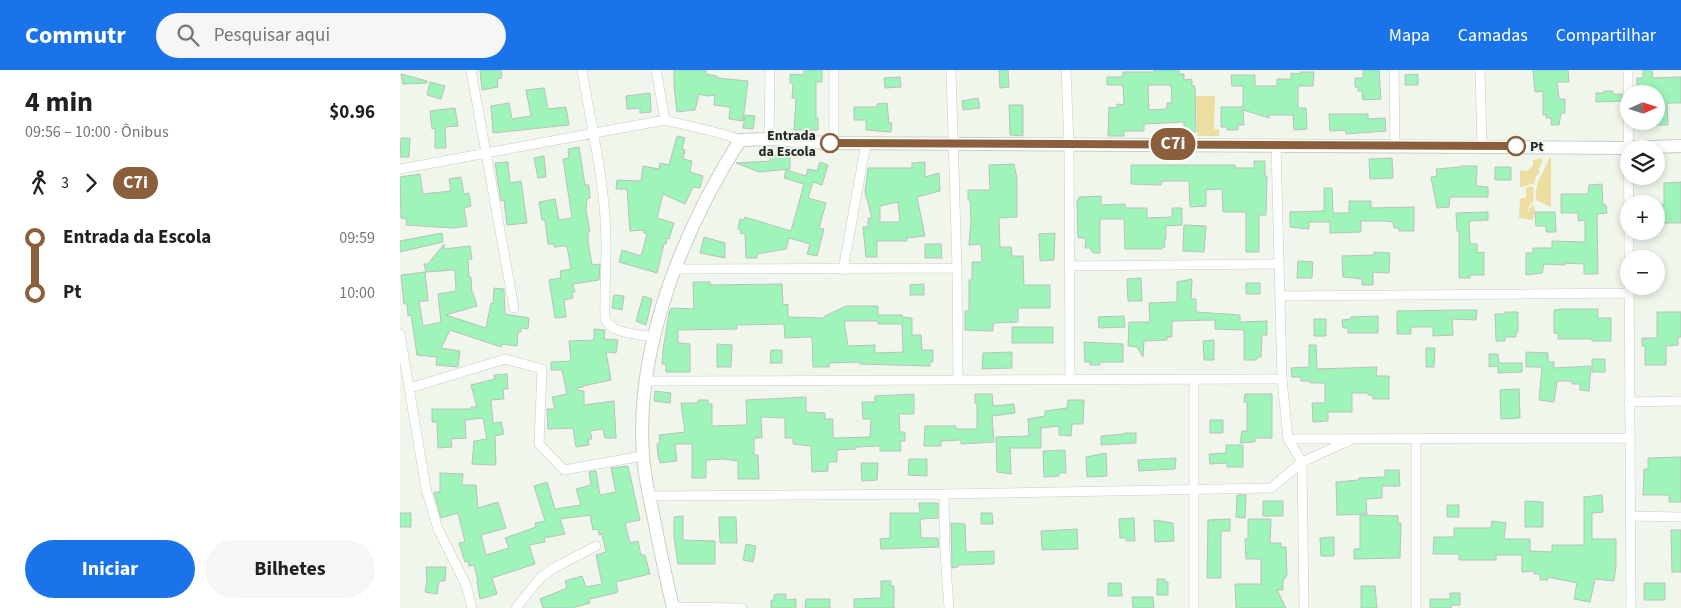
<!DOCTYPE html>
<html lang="pt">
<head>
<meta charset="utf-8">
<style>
	:root { --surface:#fff; --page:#f6f6f6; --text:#202124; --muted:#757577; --accent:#1a73e8 }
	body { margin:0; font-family:"Source Sans 3",sans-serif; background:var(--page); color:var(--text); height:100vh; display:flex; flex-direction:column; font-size:19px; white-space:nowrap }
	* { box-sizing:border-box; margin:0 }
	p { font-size:16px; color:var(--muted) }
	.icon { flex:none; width:28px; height:28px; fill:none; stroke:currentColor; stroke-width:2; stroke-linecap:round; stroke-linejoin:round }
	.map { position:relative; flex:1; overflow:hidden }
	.sheet { display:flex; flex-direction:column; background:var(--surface); width:400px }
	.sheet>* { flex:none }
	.badge { padding:0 10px; border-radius:16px; font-size:18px; line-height:32px }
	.needle { width:32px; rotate:87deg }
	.buttons { position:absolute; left:1220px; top:15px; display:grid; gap:10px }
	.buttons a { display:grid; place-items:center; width:45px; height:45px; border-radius:50%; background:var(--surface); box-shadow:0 2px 8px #0003; font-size:25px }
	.map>.badge { position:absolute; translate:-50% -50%; box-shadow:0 0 0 2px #fff }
	.legs { display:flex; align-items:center; gap:8px; height:55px; padding:0 25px; font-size:16px }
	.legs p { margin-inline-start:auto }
	.summary { display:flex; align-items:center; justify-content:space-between; height:85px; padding:0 25px }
	h1 { font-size:28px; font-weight:700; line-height:38px }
	.action { display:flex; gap:10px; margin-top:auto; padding:10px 25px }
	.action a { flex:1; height:58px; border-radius:30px; background:var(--accent); color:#fff; font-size:20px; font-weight:700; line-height:58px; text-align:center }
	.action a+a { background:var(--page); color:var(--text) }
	ul { padding:0 25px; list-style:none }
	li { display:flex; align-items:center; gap:18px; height:55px; font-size:19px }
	li i { display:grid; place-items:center; width:8px; height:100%; margin:0 6px; background:currentColor }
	li i::after { content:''; width:12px; height:12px; margin:-6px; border:4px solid; border-radius:50%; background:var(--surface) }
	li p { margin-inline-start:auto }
	li:first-child i { background:linear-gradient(#0000 50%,currentColor 0) }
	li:last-child i { background:linear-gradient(currentColor 50%,#0000 0) }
	header { display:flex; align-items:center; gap:30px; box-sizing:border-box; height:70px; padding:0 25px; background:var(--accent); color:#fff }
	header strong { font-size:24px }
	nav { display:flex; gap:28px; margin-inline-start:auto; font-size:18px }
	.search { width:350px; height:45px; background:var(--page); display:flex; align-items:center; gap:12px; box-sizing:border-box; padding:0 18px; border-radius:28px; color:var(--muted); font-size:19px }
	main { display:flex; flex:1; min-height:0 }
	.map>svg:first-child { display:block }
	.green { fill:#ecdea1 }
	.building { fill:#9ef4b9; stroke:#b8c2ba; fill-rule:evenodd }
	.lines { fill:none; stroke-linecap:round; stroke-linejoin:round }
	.street-casing { stroke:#c8cec4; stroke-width:10 }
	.secondary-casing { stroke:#c8cec4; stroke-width:14 }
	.street { stroke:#fff; stroke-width:9 }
	.secondary { stroke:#fff; stroke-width:12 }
	.line-1-casing { stroke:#fff; stroke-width:11 }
	.line-1 { stroke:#8b5e3c; stroke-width:8 }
	.stop-1-dot { fill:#fff; stroke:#8b5e3c; stroke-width:2.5 }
	.labels { text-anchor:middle; stroke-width:4; stroke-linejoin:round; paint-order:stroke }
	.stop-label { font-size:14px; font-weight:bold; fill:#262824; stroke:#f0f6ec; text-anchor:end }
</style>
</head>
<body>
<header>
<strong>Commutr</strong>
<div class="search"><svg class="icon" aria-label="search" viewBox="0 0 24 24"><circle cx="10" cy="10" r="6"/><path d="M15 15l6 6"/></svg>Pesquisar aqui</div>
<nav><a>Mapa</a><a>Camadas</a><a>Compartilhar</a></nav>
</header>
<main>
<section class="sheet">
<div class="summary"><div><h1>4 min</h1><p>09:56 – 10:00 · Ônibus</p></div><b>$0.96</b></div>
<div class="legs"><svg class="icon" aria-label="walk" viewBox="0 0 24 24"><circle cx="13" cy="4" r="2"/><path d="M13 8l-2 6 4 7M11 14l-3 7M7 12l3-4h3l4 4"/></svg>3<svg class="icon" aria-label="forward" viewBox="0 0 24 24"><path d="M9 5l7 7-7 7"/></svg><b class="badge" style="background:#8b5e3c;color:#fff">C7i</b></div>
<ul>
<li><i style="color:#8b5e3c"></i><b>Entrada da Escola</b><p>09:59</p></li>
<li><i style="color:#8b5e3c"></i><b>Pt</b><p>10:00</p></li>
</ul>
<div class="action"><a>Iniciar</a><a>Bilhetes</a></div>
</section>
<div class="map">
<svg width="1281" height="538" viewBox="0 0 1281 538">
	<rect width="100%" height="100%" fill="#f0f6ec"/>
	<path class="green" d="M 796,26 L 815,26 L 814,59 L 819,59 L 819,66 L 797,66 Z
		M 1151,87 L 1151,137 L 1136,130 C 1134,112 1144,104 1149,88 Z
		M 1142,88 L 1142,91 L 1139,98 L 1139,103 L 1136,106 L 1135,113 L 1120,117 L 1120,100 L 1128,101 L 1133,95 L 1133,90 Z
		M 1130,116 L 1134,118 L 1133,133 L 1130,134 L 1127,145 L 1132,135 L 1134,135 L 1135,141 L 1133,150 L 1119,148 L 1120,129 L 1126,127 L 1126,118 Z"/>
	<path class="building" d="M 80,0 L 101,0 L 102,8 L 97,9 L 98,17 L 82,20 Z
		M 274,0 L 306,0 L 306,4 L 317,6 L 317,8 L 348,11 L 343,51 L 329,49 L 330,37 L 314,35 L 315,25 L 307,26 L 299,24 L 295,40 L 277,42 L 274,16 Z
		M 404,0 L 422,0 L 422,12 L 416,12 L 416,48 L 418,48 L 418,60 L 394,60 L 396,28 L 392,28 L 393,13 L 390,13 L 390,4 L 404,5 Z
		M 599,0 L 608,0 L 609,17 L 600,18 Z
		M 754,0 L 779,0 L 779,4 L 784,4 L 784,10 L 792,9 L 792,16 L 795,16 L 796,62 L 784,62 L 784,52 L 744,54 L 744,61 L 724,61 L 724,66 L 708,66 L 709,37 L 717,38 L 717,34 L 724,35 L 723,15 L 707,15 L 707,7 L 723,7 L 723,2 L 754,2 ZM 748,15 L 771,15 L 772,33 L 767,33 L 767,39 L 749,40 Z
		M 963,0 L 979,0 L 981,29 L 963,30 L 962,21 L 958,21 L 958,17 L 955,17 L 955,8 L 963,8 Z
		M 1133,0 L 1168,0 L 1169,12 L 1157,12 L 1159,29 L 1165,29 L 1165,43 L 1161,43 L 1159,55 L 1151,55 L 1151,48 L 1146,48 L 1146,44 L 1143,45 L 1143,21 L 1135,22 Z
		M 1243,0 L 1252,0 L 1253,8 L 1281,7 L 1281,33 L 1267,33 L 1268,55 L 1256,55 L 1256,24 L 1237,24 L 1237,8 L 1243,8 Z
		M 900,2 L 914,2 L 913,16 L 898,16 L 898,38 L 906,38 L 907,59 L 894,60 L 893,45 L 869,45 L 869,48 L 843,40 L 844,55 L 838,55 L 838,60 L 827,60 L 827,57 L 821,57 L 821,37 L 843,37 L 843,16 L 832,16 L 831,5 L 855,5 L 855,16 L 877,16 L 877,9 L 891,9 L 891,3 L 901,4 Z
		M 1,4 L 27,11 L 27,13 L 3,14 Z
		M 1018,4 L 1018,15 L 1005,15 L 1005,5 Z
		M 500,7 L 501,17 L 485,18 L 484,8 Z
		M 30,12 L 45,16 L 41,29 L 27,25 Z
		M 144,18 L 148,39 L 166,37 L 169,55 L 93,63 L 91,36 L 109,33 L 112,49 L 131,46 L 126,20 Z
		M 1204,21 L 1213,21 L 1213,24 L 1222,24 L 1222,31 L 1196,32 L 1196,23 L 1204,23 Z
		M 250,23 L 251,42 L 240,43 L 240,38 L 227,39 L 226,26 Z
		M 578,28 L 580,38 L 563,40 L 562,31 Z
		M 487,33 L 489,53 L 492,53 L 491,62 L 466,60 L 466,50 L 454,50 L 454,37 L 477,37 L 477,34 Z
		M 609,35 L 623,35 L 623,66 L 610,65 Z
		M 55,38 L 58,56 L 45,57 L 46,78 L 35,78 L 35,58 L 32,59 L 30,41 Z
		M 929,44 L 968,44 L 968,49 L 985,48 L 986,61 L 946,64 L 945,60 L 930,61 Z
		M 345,45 L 355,46 L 353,59 L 343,58 Z
		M 277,66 L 285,68 L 282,79 L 285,80 L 283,89 L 292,91 L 290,102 L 303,106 L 300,118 L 293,117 L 285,134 L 263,124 L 257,148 L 274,153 L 269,169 L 267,168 L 266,174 L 264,174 L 257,203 L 219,192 L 222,180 L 241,186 L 247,164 L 244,163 L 244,160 L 230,161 L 227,119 L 216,119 L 217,110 L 241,111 L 243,96 L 259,99 L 260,93 L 269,95 Z
		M 1,68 L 10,68 L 9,87 L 0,87 Z
		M 179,77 L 185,115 L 189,115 L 190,128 L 187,129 L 186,140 L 190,162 L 188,162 L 188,171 L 192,195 L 200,194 L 199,210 L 173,214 L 175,222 L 172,222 L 173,228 L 164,230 L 166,247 L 155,248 L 149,210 L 161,208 L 160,201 L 171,199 L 167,176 L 154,177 L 154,174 L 148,174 L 145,150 L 142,150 L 139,132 L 155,129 L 159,150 L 172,148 L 163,89 L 169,88 L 168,79 Z
		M 370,85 L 390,86 L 390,99 L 359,102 L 336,93 L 370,91 Z
		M 144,86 L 146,107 L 138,108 L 134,88 Z
		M 992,88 L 993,108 L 970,109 L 969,89 Z
		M 854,91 L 865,91 L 865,106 L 867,106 L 866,145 L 859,145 L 859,182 L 846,182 L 846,142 L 823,142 L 822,119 L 806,120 L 806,136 L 790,137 L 789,111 L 762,111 L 761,115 L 731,114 L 731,95 L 835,95 L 835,98 L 854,98 Z
		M 108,92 L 110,113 L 121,111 L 127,153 L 107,155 L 104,130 L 101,131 L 95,93 Z
		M 420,92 L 428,95 L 422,115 L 413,112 L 408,128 L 426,133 L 419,158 L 424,159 L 417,186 L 407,184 L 410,174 L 389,168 L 386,179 L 357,184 L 357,188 L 346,188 L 345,164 L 340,163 L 341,160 L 338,159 L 340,149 L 344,150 L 345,147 L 391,161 L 404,114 L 384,108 L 386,100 L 406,106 L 408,99 L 417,101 Z
		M 525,92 L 525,107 L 539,103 L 540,121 L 517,127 L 525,166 L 507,168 L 507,171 L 477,171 L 477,187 L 466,187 L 463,157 L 468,157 L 468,148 L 472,148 L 465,122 L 468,98 L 512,98 L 512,93 ZM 498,132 L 500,152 L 480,152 L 480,136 Z
		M 614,94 L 617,109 L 617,147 L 599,148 L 600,177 L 611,177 L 612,186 L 623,186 L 624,215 L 650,215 L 650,238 L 618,238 L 618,252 L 593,253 L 593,261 L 565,260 L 565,241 L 569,241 L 569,210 L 572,210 L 572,192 L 582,192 L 581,174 L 569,175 L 571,150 L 570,130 L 568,130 L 568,120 L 590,120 L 589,95 Z
		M 1060,96 L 1077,96 L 1076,116 L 1088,117 L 1088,127 L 1050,127 L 1049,137 L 1037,138 L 1031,107 L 1037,106 L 1036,99 L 1060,97 Z
		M 1095,97 L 1111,97 L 1111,110 L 1095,110 Z
		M 20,104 L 23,124 L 51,121 L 49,109 L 61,107 L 64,124 L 69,123 L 71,136 L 64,138 L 67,156 L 54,158 L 6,155 L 7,149 L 1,148 L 0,107 Z
		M 1281,112 L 1281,153 L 1256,153 L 1256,135 L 1264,135 L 1264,113 Z
		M 1202,114 L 1203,135 L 1206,135 L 1207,143 L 1197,144 L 1198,204 L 1184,204 L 1184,194 L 1164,193 L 1165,195 L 1144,194 L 1142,203 L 1126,205 L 1126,183 L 1133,183 L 1133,178 L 1152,178 L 1152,171 L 1185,172 L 1185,150 L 1178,151 L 1178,143 L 1161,143 L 1161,124 L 1188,124 L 1189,115 Z
		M 924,118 L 932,118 L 933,143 L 949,143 L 949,131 L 971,131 L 971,138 L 1014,137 L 1014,161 L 999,161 L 999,158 L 994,158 L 993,152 L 985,151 L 961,151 L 961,162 L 930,163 L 930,152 L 909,152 L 909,159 L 890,157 L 890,142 L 924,141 Z
		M 701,126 L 701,135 L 725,134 L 725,138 L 747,138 L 747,148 L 772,147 L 772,138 L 782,138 L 782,155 L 766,156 L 766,169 L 764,169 L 765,177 L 762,177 L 762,179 L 725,179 L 724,149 L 700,149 L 700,183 L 693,183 L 690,178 L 685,178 L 686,168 L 678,168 L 677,130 L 679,130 L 679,127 Z
		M 1088,142 L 1088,150 L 1069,151 L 1070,174 L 1077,174 L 1077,183 L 1084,182 L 1084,205 L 1070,205 L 1070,208 L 1059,208 L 1059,161 L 1057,161 L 1056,143 Z
		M 1135,142 L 1155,142 L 1156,162 L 1146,162 L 1146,156 L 1136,156 Z
		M 784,155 L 806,156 L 804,182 L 783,181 Z
		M 42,163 L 43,172 L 0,182 L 0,171 Z
		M 655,163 L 654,190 L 640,191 L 639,164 Z
		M 304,167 L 325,173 L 325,188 L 300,183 Z
		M 44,174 L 44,179 L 70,176 L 72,189 L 68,190 L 69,207 L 71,207 L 72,223 L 73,223 L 77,236 L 46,245 L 86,258 L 91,233 L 93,234 L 94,218 L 104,219 L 105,244 L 129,248 L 128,259 L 121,258 L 121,262 L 118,262 L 117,276 L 102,274 L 101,277 L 50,260 L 41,278 L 60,281 L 58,297 L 36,295 L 37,287 L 17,285 L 11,245 L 8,246 L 7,234 L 4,234 L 1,205 L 25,202 L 28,231 L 19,231 L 23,256 L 41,252 L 38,224 L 56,221 L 55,200 L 26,202 L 24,194 L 28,194 Z
		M 525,174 L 541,174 L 542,188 L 525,188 Z
		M 974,182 L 990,183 L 989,203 L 973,202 L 973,215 L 962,215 L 962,209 L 943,207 L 942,186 L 974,185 Z
		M 898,191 L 913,192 L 912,208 L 897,208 Z
		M 741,208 L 742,231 L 728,231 L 727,209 Z
		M 792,209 L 791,229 L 796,229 L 796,242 L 840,245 L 840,252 L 867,251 L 867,265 L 862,265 L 861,287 L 858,287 L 856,290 L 844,290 L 844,260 L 815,259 L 815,250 L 772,251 L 772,267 L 767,267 L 767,270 L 744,271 L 743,287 L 737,277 L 728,276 L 729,252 L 750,252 L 749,233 L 777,232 L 777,212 Z
		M 293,212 L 310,212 L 310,215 L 382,214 L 383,235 L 388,234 L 388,247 L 425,248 L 425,246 L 446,236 L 478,236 L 478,245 L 502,245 L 502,247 L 512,248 L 512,265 L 521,265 L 522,280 L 533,280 L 533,292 L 530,292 L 530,296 L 460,294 L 460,292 L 429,293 L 429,297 L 413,297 L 412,267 L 385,268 L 384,254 L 337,255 L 337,259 L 278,260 L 278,273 L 290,274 L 290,302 L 266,302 L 266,294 L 262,294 L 263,280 L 269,243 L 271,238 L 294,239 ZM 444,251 L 478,251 L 478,254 L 502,254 L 503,282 L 475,283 L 475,275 L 448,276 Z
		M 846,213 L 860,213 L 860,224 L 846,224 Z
		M 524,214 L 524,225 L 510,225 L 510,215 Z
		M 214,225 L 224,226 L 222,240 L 212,238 Z
		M 243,226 L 252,229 L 246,255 L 236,251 Z
		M 1162,239 L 1198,239 L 1198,248 L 1211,248 L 1211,271 L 1192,271 L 1192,269 L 1158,269 L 1158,263 L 1154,263 L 1154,240 Z
		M 1057,240 L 1077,240 L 1076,250 L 1052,249 L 1053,265 L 1033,266 L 1033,257 L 1011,257 L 1011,264 L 997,264 L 997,241 Z
		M 1105,242 L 1118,242 L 1118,262 L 1116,262 L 1116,267 L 1105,267 L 1105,271 L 1096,271 L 1095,244 L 1105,244 Z
		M 1257,242 L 1281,242 L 1281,267 L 1278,267 L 1278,275 L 1266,276 L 1266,295 L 1245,295 L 1245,276 L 1242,276 L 1242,268 L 1257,268 Z
		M 724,246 L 725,257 L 699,258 L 698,247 Z
		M 978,246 L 978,263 L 948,263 L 948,258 L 943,258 L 942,250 L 951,249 L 951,247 Z
		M 914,249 L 926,249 L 926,266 L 914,266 Z
		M 612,257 L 653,257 L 653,273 L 612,273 Z
		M 194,259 L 205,260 L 204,269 L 218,270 L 216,283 L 206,282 L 211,310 L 183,316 L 183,317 L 177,318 L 177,320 L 184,321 L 184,335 L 214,331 L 216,368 L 205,368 L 203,359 L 190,361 L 192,369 L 188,369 L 189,375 L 176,377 L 173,358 L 148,359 L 147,339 L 155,339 L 152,327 L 167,324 L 162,300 L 151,300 L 151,292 L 171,291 L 169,271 L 194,270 Z
		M 814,270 L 814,290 L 804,290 L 803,271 Z
		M 684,272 L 723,274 L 723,292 L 700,292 L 700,295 L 690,295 L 690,292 L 685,292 Z
		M 317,274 L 332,275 L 331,297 L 317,297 Z
		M 909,275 L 916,275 L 917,299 L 977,297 L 976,306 L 989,306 L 989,329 L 973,329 L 973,325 L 968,325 L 968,323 L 952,323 L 952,342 L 928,342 L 928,351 L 913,352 L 912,333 L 925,333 L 925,313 L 910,313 L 910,311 L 901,311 L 901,307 L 892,307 L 891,298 L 909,297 Z
		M 1026,278 L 1035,278 L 1034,297 L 1026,297 Z
		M 371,280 L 382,280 L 382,293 L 370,293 Z
		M 612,282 L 612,298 L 582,299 L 583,283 Z
		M 1126,282 L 1148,283 L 1148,292 L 1154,292 L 1154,298 L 1191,296 L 1189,321 L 1180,320 L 1180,314 L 1172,314 L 1172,311 L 1157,311 L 1154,332 L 1139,330 L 1142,297 L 1126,297 Z
		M 1089,284 L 1098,284 L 1099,293 L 1122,293 L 1122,302 L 1098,303 L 1098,296 L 1089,297 Z
		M 1192,289 L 1205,289 L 1205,302 L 1192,302 Z
		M 107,304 L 108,319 L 103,319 L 104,329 L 91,330 L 93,353 L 101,352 L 104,364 L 95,366 L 96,395 L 72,394 L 74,371 L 87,369 L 83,348 L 65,350 L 66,368 L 51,369 L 52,377 L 38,378 L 37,352 L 32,352 L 32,339 L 71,339 L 71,337 L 77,337 L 71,315 L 95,309 L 94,305 Z
		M 1119,319 L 1120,348 L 1101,349 L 1100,320 Z
		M 255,321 L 271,323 L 270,333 L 254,331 Z
		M 514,324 L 514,344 L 499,344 L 500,362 L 505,362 L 505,371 L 500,371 L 501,381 L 480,381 L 480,376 L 456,377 L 456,379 L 437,380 L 437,392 L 428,392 L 428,401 L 412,402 L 411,376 L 393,374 L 393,368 L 385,368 L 385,348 L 361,347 L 362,368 L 354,368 L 354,385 L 358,385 L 359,409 L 338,409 L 338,391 L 323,389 L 306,390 L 306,408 L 292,408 L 292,374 L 275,374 L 277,391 L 260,393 L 258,385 L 257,374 L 260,372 L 259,365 L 285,362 L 281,333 L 298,333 L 298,330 L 308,330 L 308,334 L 312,334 L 312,356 L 347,355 L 346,330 L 406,327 L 406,342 L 425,343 L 425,349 L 433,349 L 433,368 L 470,367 L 471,349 L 463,349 L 462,332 L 475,332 L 475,326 Z
		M 575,324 L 592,324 L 593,336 L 614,334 L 615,343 L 592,346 L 594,372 L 561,374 L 561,370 L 541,371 L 541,376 L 524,376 L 525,356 L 556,356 L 556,359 L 577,359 L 577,334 L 575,333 Z
		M 845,324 L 872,324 L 872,368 L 855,368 L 855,372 L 840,373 L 842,361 L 847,361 L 847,332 L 844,332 Z
		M 668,330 L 684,330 L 683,354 L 672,354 L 671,366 L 659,365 L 659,356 L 641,358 L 641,378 L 610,378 L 611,404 L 597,402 L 596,367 L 629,366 L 628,349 L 645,346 L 645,341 L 667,338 Z
		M 810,350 L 823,350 L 823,363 L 810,363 Z
		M 724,363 L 736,363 L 736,373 L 701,375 L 701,366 L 724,364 Z
		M 826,375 L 843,375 L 843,397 L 827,397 L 827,393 L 810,394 L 809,384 L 826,383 Z
		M 665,380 L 666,403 L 659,403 L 659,406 L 644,407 L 643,381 Z
		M 706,383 L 707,406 L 687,407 L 686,387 Z
		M 1281,387 L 1281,432 L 1269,432 L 1269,425 L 1243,425 L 1244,399 L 1248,399 L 1248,388 Z
		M 776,388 L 775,399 L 739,401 L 738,390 Z
		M 509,389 L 527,389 L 527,406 L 508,405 Z
		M 461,393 L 478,393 L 477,410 L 462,411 Z
		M 228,396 L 240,450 L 225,453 L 230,473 L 238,471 L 241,485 L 245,485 L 250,504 L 216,512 L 218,521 L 216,523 L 189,529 L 190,533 L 172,538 L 143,538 L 140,529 L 167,518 L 165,511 L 182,506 L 186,517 L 202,514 L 196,485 L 206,482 L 202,464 L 199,465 L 198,459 L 193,460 L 190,445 L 160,449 L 165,464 L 144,468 L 145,472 L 129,475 L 135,494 L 92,508 L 97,524 L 80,529 L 77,511 L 78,511 L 74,495 L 69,496 L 68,491 L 65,492 L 59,473 L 65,472 L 58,443 L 41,448 L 34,423 L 34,422 L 40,422 L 40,403 L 63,404 L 62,415 L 76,415 L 78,438 L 98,432 L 106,458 L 81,465 L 86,485 L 109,478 L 105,468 L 136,457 L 135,453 L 145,451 L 134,416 L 147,412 L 155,439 L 181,435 L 176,419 L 191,415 L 189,402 L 196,401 L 200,425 L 216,422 L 211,398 Z
		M 985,400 L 999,400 L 1000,416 L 982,416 L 982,428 L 966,429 L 967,444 L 937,445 L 936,412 L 959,410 L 959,408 L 985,407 Z
		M 837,425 L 846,425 L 845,448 L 836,447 Z
		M 1202,425 L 1203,442 L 1192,443 L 1192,469 L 1216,469 L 1216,495 L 1214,511 L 1195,509 L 1190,532 L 1174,529 L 1177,513 L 1148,507 L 1148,510 L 1140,510 L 1140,504 L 1134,504 L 1134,501 L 1122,502 L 1122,485 L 1096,485 L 1096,490 L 1059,490 L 1059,484 L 1033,484 L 1034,467 L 1054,467 L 1054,458 L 1091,458 L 1092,451 L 1106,453 L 1104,469 L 1130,469 L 1130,481 L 1152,482 L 1152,475 L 1184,475 L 1184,427 Z
		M 863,431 L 883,431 L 883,446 L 863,446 Z
		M 1125,431 L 1143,432 L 1143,457 L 1125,457 Z
		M 519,433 L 538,433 L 538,448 L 520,449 L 521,468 L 538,468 L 539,477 L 481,479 L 480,469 L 490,468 L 490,443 L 520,443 Z
		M 1047,435 L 1059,435 L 1059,447 L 1047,447 Z
		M 0,443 L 11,443 L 11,457 L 0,457 Z
		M 581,443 L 592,443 L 593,454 L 581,454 Z
		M 960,445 L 998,446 L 998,453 L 1001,453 L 1000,488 L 954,489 L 954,479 L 960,479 Z
		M 283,446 L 283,470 L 315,471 L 315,494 L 278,494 L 274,467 L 274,447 Z
		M 319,447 L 336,447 L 337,473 L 320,473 Z
		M 734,448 L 735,471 L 726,471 L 726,468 L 720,468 L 719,449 Z
		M 830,449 L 830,461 L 821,461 L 821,508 L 807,508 L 808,450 Z
		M 848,449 L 871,449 L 870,473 L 881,473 L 881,477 L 886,477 L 887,505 L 883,511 L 883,520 L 877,520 L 886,538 L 836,538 L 835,514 L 861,514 L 861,489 L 846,489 L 845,469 L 848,469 Z
		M 754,450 L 773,453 L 774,471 L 755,472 Z
		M 551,453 L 565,454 L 566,482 L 594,481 L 594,494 L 558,495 L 558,497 L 552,498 Z
		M 677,459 L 678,479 L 642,480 L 641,461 Z
		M 1271,460 L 1281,460 L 1281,502 L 1272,502 Z
		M 934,467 L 934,486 L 921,486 L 920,468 Z
		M 346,474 L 356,476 L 353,492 L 343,490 Z
		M 26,497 L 46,497 L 45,511 L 39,511 L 37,524 L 25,522 L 27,510 Z
		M 757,509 L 765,509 L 765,512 L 768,512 L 768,525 L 757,525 Z
		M 481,511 L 491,511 L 491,516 L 494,516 L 494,538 L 454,538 L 454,529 L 481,528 Z
		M 708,513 L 721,513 L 722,526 L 708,526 Z
		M 1244,513 L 1265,513 L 1265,530 L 1244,530 Z
		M 961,516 L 975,516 L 977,538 L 961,538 Z
		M 1050,523 L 1060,523 L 1060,535 L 1052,535 L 1051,538 L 1030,538 L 1030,529 L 1050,529 Z
		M 377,524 L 386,524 L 386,530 L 396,529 L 396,538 L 371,538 L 371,530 L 374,530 L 374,525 Z
		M 732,527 L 753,527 L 754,538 L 733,538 Z
		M 406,529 L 430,529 L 430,538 L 405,538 Z"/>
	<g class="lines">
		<defs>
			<path id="street" d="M 71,0 L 114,238
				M 182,0 C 190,49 202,99 205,148 C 208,182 204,215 205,249 C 211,264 239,264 253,267
				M 256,0 L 265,50
				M 434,0 L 434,73
				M 551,0 L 557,198 L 558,309
				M 666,0 L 669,74 L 670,309
				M 994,0 L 995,75
				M 1080,0 L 1082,76
				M 1228,0 L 1231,538
				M 369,69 L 370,0
				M 876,75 L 882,309 L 888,369 L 902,392 L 904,538
				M 0,99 L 265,50 L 323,64 L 340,70
				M 669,196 L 879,194
				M 276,199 L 557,198
				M 443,200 L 466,73
				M 881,226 L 1228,223
				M 0,264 L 26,419 L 38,459 L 66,515 L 72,538
				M 246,311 L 882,309
				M 10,318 L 105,289 L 142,299 L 139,374 L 164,400 L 243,386
				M 1229,332 L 1281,331
				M 888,369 L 1229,368
				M 544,424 L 545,483 L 549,538
				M 249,426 L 544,424 L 871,418 L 902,392 L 953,369
				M 1231,446 L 1281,447
				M 273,537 L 342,538
				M 116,538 L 140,508 L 154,498 L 196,476
				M 794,538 L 794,310
				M 1016,538 L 1016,369"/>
			<path id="secondary" d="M 273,538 C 266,508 260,479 254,449 C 250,428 244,406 243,385 C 235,277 283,160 340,70 L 369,69 L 427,73 L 1227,78 L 1281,76"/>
		</defs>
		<use href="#street" class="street-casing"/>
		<use href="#secondary" class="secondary-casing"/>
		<use href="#street" class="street"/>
		<use href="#secondary" class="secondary"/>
	</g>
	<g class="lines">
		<defs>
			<path id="line-1" d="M 430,73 L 1116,76"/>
		</defs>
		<use href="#line-1" class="line-1-casing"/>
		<use href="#line-1" class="line-1"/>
	</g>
	<g class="stop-1-dot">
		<circle cx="430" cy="73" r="9"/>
		<circle cx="1116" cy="76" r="9"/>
	</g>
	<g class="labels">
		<g class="stop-label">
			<text x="416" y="70">Entrada<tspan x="416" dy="16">da Escola</tspan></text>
			<text x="1130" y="81" text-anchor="start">Pt</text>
		</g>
	</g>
</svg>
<div class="buttons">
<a><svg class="needle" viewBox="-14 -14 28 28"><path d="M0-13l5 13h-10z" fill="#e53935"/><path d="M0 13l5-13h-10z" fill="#757577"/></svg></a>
<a><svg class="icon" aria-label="layers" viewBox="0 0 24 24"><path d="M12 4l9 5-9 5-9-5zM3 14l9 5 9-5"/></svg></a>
<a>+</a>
<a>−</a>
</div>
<b class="badge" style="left:773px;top:74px;background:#8b5e3c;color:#fff">C7i</b>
</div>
</main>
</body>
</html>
